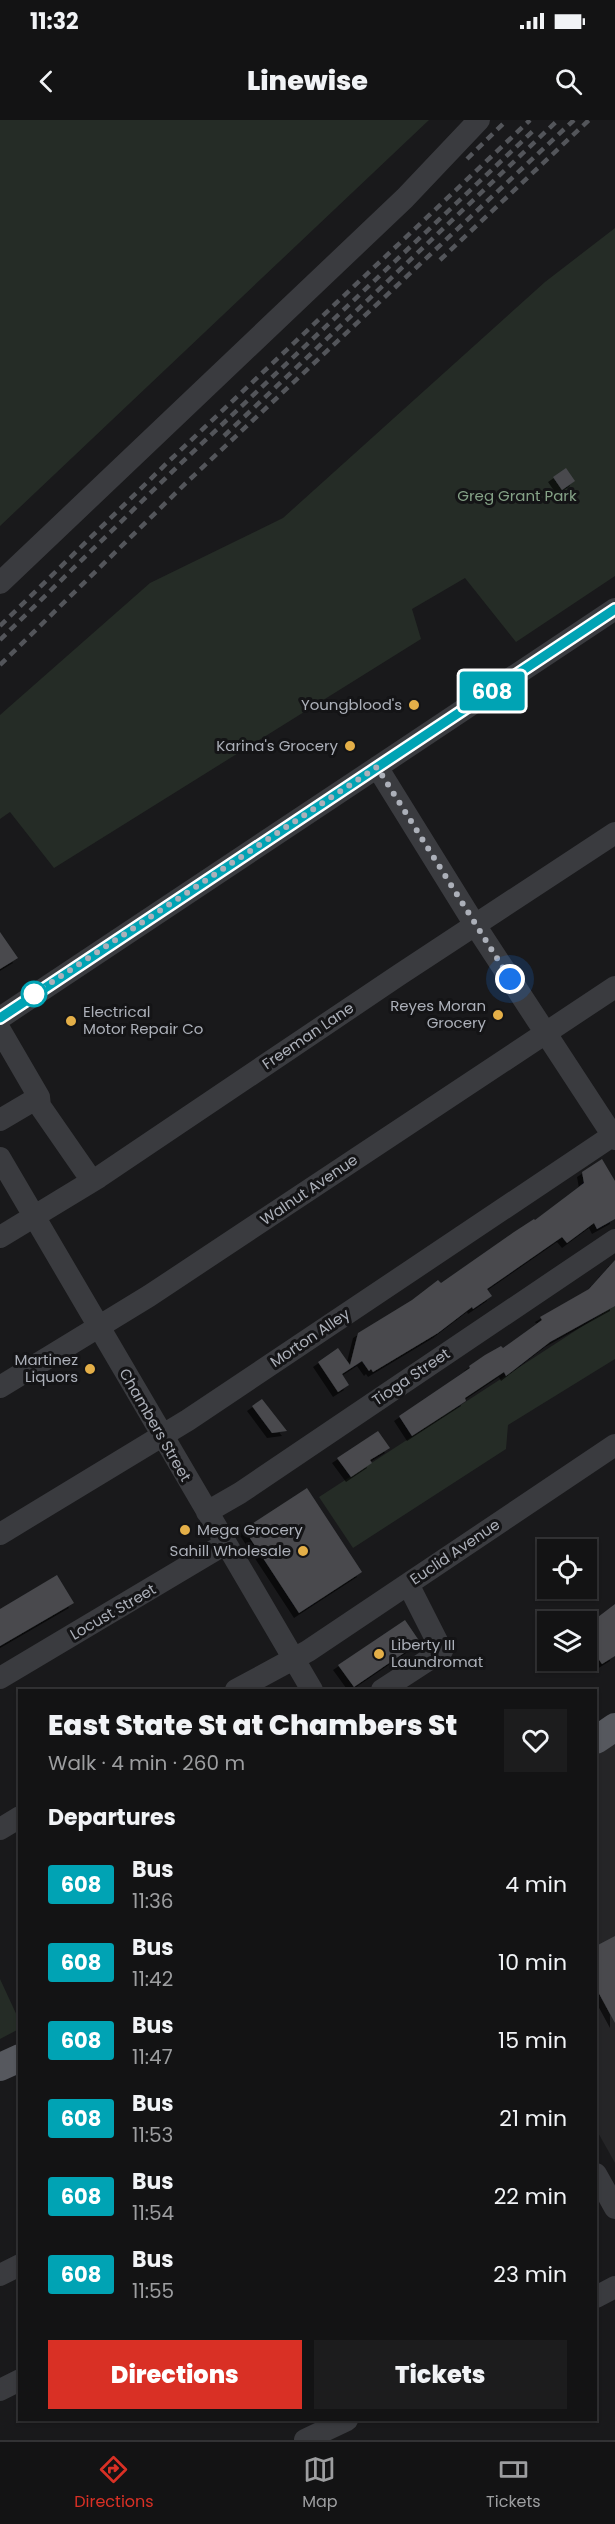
<!DOCTYPE html>
<html lang="en">
<head>
<meta charset="utf-8">
<style>
	:root { --surface:#131314; --page:#1c1c1d; --text:#f1f3f6; --muted:#9d9ea0; --line:#323234; --accent:#d93025 }
	body { margin:0; font-family:Poppins,sans-serif; background:var(--page); color:var(--text); height:100vh; display:flex; flex-direction:column; font-size:22px; white-space:nowrap }
	* { box-sizing:border-box; margin:0 }
	p { font-size:20px; color:var(--muted) }
	.icon { flex:none; width:33px; height:33px; fill:none; stroke:currentColor; stroke-width:2; stroke-linecap:round; stroke-linejoin:round }
	.map { position:relative; flex:1; overflow:hidden }
	.details { position:absolute; left:18px; top:1569px; width:579px; height:732px; display:flex; flex-direction:column; background:var(--surface); border-radius:0px; box-shadow:0 2px 4px #0004,0 0 0 2px var(--line) }
	.details>* { flex:none }
	.badge { padding:0 12px; border-radius:4px; font-size:21px; line-height:39px }
	.fabs { position:absolute; left:537px; top:1419px; display:grid; gap:12px }
	.fabs a { display:grid; place-items:center; width:60px; height:60px; border-radius:0px; background:var(--surface); box-shadow:0 2px 4px #0004,0 0 0 2px var(--line); font-size:30px }
	.you { position:absolute; width:30px; height:30px; margin:-15px; border:4px solid #fff; border-radius:50%; background:#1a73e8; box-shadow:0 0 0 9px #1a73e833 }
	.map>.badge { position:absolute; translate:-50% -50%; box-shadow:0 0 0 3px #fff }
	h2 { padding:0 30px; font-size:22px; line-height:54px }
	.round { display:grid; place-items:center; flex:none; width:63px; height:63px; border-radius:0px; background:var(--page) }
	.summary { display:flex; align-items:center; justify-content:space-between; height:102px; padding:0 30px }
	h1 { font-size:28px; font-weight:800; line-height:45px }
	.button { display:flex; gap:12px; margin-top:auto; padding:12px 30px }
	.button a { flex:1; height:69px; border-radius:0px; background:var(--accent); color:#fff; font-size:24px; font-weight:800; line-height:69px; text-align:center }
	.button a+a { background:var(--page); color:var(--text) }
	ul { padding:0; list-style:none }
	li { display:flex; align-items:center; gap:18px; height:78px; padding:0 30px }
	li div { flex:1 }
	li b { display:block; font-size:22px }
	li em { font-style:normal }
	li .badge { min-width:66px; font-weight:700; text-align:center }
	.status { display:flex; justify-content:space-between; align-items:center; height:42px; padding:0 30px; background:var(--surface); direction:ltr }
	.status svg { height:16px; fill:currentColor }
	header { display:flex; justify-content:space-between; align-items:center; height:78px; padding:0 30px; background:var(--surface); font-size:27px; font-weight:800 }
	.menu { display:flex; justify-content:space-around; align-items:center; height:84px; border-top:2px solid var(--line); background:var(--surface); font-size:16px; color:var(--muted) }
	.menu a { display:grid; justify-items:center; gap:3px }
	.menu .selected { color:var(--accent) }
	.map>svg:first-child { display:block }
	.built { fill:#252527 }
	.green { fill:#252c26 }
	.building { fill:#48494d; filter:url(#shadow) }
	.lines { fill:none; stroke-linecap:round; stroke-linejoin:round }
	.minor { stroke:#3a3b3f; stroke-width:22 }
	.major { stroke:#56585e; stroke-width:28 }
	.rail { stroke:#53555a; stroke-width:4.5; stroke-dasharray:8 6; stroke-linecap:butt }
	.line-casing { stroke:#fff; stroke-width:14 }
	.line { stroke:#00a3b4; stroke-width:9 }
	.walk { stroke:#acb0b9; stroke-width:6; stroke-dasharray:0 10.8 }
	.poi-dot { fill:#e4af48; stroke:#141416; stroke-width:2 }
	.stop-dot { fill:#fff; stroke:#00a3b4; stroke-width:3 }
	.labels { text-anchor:middle; stroke-width:6; stroke-linejoin:round; paint-order:stroke }
	.park-label { font-size:15px; fill:#85a287; stroke:#141416 }
	.poi-label { font-size:15px; fill:#acb0b9; stroke:#141416; text-anchor:end }
	.street-label { font-size:15px; fill:#acb0b9; stroke:#141416 }
</style>
</head>
<body>
<div class="status"><b>11:32</b><svg viewBox="0 0 49 12"><path d="M0 12V9h3v3zM5 12V6h3v6zM10 12V3h3v9zM15 12V0h3v12zM26 1h20v11H26zM47 4h2v5h-2z"/></svg></div>
<header><svg class="icon" aria-label="back" viewBox="0 0 24 24"><path d="M15 5l-7 7 7 7"/></svg>Linewise<svg class="icon" aria-label="search" viewBox="0 0 24 24"><circle cx="10" cy="10" r="6"/><path d="M15 15l6 6"/></svg></header>
<div class="map">
<svg width="615" height="2320" viewBox="0 0 615 2320">
	<defs>
		<filter id="shadow"><feDropShadow dx="-5" dy="5" stdDeviation="0" flood-color="#0009"/></filter>
	</defs>
	<rect width="100%" height="100%" fill="#19191b"/>
	<path class="built" d="M 615,1623 L 615,2043 L 596,2009 L 596,1636 Z"/>
	<path class="green" d="M 0,0 L 429,0 L 0,406 Z
		M 615,108 L 615,456 L 516,522 L 465,458 L 412,489 L 421,519 L 54,748 L 10,692 L 0,699 L 0,595 L 150,463 L 283,398 L 545,162 Z
		M 615,1185 L 615,1239 L 508,1305 L 506,1329 L 353,1428 L 319,1377 Z
		M 0,1859 L 19,1900 L 19,1909 L 0,1919 Z"/>
	<path class="building" d="M 566,348 L 575,361 L 562,370 L 553,357 Z
		M 0,812 L 18,838 L 0,849 Z
		M 602,1039 L 615,1061 L 615,1099 L 597,1109 L 594,1103 L 567,1123 L 562,1117 L 487,1169 L 492,1176 L 473,1189 L 472,1187 L 438,1213 L 373,1252 L 371,1249 L 369,1251 L 362,1241 L 342,1254 L 349,1265 L 338,1272 L 318,1242 L 338,1228 L 350,1245 L 358,1213 L 412,1180 L 438,1160 L 441,1163 L 514,1112 L 534,1099 L 535,1100 L 584,1063 L 582,1052 Z
		M 615,1140 L 615,1186 L 550,1222 L 506,1256 L 504,1252 L 465,1278 L 466,1281 L 412,1316 L 399,1296 L 470,1248 L 469,1246 L 485,1235 L 501,1226 L 503,1228 L 542,1200 L 540,1197 L 589,1169 Z
		M 262,1279 L 280,1302 L 287,1311 L 272,1313 L 252,1286 Z
		M 378,1311 L 390,1328 L 370,1340 L 372,1343 L 351,1357 L 337,1338 Z
		M 307,1368 L 362,1452 L 299,1493 L 244,1409 Z
		M 57,1455 L 74,1483 L 0,1526 L 0,1489 Z
		M 615,1484 L 615,1536 L 602,1544 L 586,1521 L 586,1497 L 595,1492 L 598,1497 Z
		M 405,1500 L 420,1522 L 354,1567 L 338,1545 Z
		M 615,1816 L 615,1903 L 596,1868 L 596,1826 Z"/>
	<g class="lines">
		<path class="minor" d="M 0,463 L 405,78 L 479,0
			M 377,647 L 475,805 L 615,1019
			M 0,898 L 615,489
			M 0,910 L 39,977 L 40,986 L 92,1061
			M 0,1000 L 39,977
			M 0,1038 L 312,1570
			M 0,1117 L 99,1057 L 399,855 L 615,713
			M 0,1267 L 149,1176 L 615,867
			M 207,1392 L 240,1373 L 615,1120
			M 0,1414 L 188,1300 L 615,1014
			M 0,1558 L 225,1424
			M 236,1570 L 308,1531 L 615,1325
			M 382,1570 L 442,1531 L 408,1464
			M 0,1709 L 20,1697
			M 596,2054 L 615,2088
			M 0,2155 L 20,2145
			M 596,2177 L 615,2167
			M 0,2270 L 20,2260
			M 305,2320 L 347,2300"/>
		<path class="major" d="M 596,1620 L 615,1607
			M 0,1947 L 20,1938"/>
		<path class="rail" d="M 467,39 L 507,0
			M 440,140 L 589,0
			M 224,316 L 558,0
			M 0,506 L 169,341 L 530,0
			M 0,520 L 176,348 L 534,10
			M 0,545 L 188,361 L 574,0"/>
	</g>
	<g class="lines">
		<defs>
			<path id="line" d="M 0,898 L 615,489"/>
		</defs>
		<use href="#line" class="line-casing"/>
		<use href="#line" class="line"/>
		<path class="walk" d="M 34,874 L 377,647 L 510,859"/>
	</g>
	<g class="poi-dot">
		<circle cx="414" cy="585" r="6"/>
		<circle cx="350" cy="626" r="6"/>
		<circle cx="498" cy="895" r="6"/>
		<circle cx="71" cy="901" r="6"/>
		<circle cx="90" cy="1249" r="6"/>
		<circle cx="185" cy="1410" r="6"/>
		<circle cx="303" cy="1431" r="6"/>
		<circle cx="379" cy="1534" r="6"/>
	</g>
	<circle class="stop-dot" cx="34" cy="874" r="12"/>
	<g class="labels">
		<g class="park-label">
			<text x="517" y="381">Greg Grant Park</text>
		</g>
		<g class="poi-label">
			<text x="402" y="590">Youngblood's</text>
			<text x="338" y="631">Karina's Grocery</text>
			<text x="486" y="891">Reyes Moran<tspan x="486" dy="17">Grocery</tspan></text>
			<text x="83" y="897" text-anchor="start">Electrical<tspan x="83" dy="17">Motor Repair Co</tspan></text>
			<text x="78" y="1245">Martinez<tspan x="78" dy="17">Liquors</tspan></text>
			<text x="197" y="1415" text-anchor="start">Mega Grocery</text>
			<text x="291" y="1436">Sahill Wholesale</text>
			<text x="391" y="1530" text-anchor="start">Liberty III<tspan x="391" dy="17">Laundromat</tspan></text>
		</g>
		<g class="street-label">
			<text transform="translate(308 916) rotate(-34)" y="5">Freeman Lane</text>
			<text transform="translate(309 1070) rotate(-34)" y="5">Walnut Avenue</text>
			<text transform="translate(310 1218) rotate(-34)" y="5">Morton Alley</text>
			<text transform="translate(411 1257) rotate(-34)" y="5">Tioga Street</text>
			<text transform="translate(155 1305) rotate(60)" y="5">Chambers Street</text>
			<text transform="translate(455 1432) rotate(-34)" y="5">Euclid Avenue</text>
			<text transform="translate(113 1492) rotate(-30)" y="5">Locust Street</text>
		</g>
	</g>
</svg>
<div class="fabs">
<a><svg class="icon" aria-label="locate" viewBox="0 0 24 24"><circle cx="12" cy="12" r="6"/><path d="M12 2v4M12 18v4M2 12h4M18 12h4"/></svg></a>
<a><svg class="icon" aria-label="layers" viewBox="0 0 24 24"><path d="M12 4l9 5-9 5-9-5zM3 14l9 5 9-5"/></svg></a>
</div>
<div class="you" style="left:510px;top:859px"></div>
<b class="badge" style="left:492px;top:571px;background:#00a3b4;color:#fff">608</b>
<section class="details">
<div class="summary"><div><h1>East State St at Chambers St</h1><p>Walk · 4 min · 260 m</p></div><a class="round"><svg class="icon" aria-label="heart" viewBox="0 0 24 24"><path d="M12 20l-8-8c-3-5 5-10 8-4 3-6 11-1 8 4z"/></svg></a></div>
<h2>Departures</h2>
<ul>
<li><span class="badge" style="background:#00a3b4;color:#fff">608</span><div><b>Bus</b><p>11:36</p></div><em>4 min</em></li>
<li><span class="badge" style="background:#00a3b4;color:#fff">608</span><div><b>Bus</b><p>11:42</p></div><em>10 min</em></li>
<li><span class="badge" style="background:#00a3b4;color:#fff">608</span><div><b>Bus</b><p>11:47</p></div><em>15 min</em></li>
<li><span class="badge" style="background:#00a3b4;color:#fff">608</span><div><b>Bus</b><p>11:53</p></div><em>21 min</em></li>
<li><span class="badge" style="background:#00a3b4;color:#fff">608</span><div><b>Bus</b><p>11:54</p></div><em>22 min</em></li>
<li><span class="badge" style="background:#00a3b4;color:#fff">608</span><div><b>Bus</b><p>11:55</p></div><em>23 min</em></li>
</ul>
<div class="button"><a>Directions</a><a>Tickets</a></div>
</section>
</div>
<nav class="menu">
<a class="selected"><svg class="icon" aria-label="directions" viewBox="0 0 24 24"><path d="M12 3l9 9-9 9-9-9zM9 14v-3h6M13 9l2 2-2 2"/></svg>Directions</a>
<a><svg class="icon" aria-label="map" viewBox="0 0 24 24"><path d="M3 6l6-2 6 2 6-2v14l-6 2-6-2-6 2zM9 4v14M15 6v14"/></svg>Map</a>
<a><svg class="icon" aria-label="tickets" viewBox="0 0 24 24"><path d="M3 7h18v10H3zM15 7v10"/></svg>Tickets</a>
</nav>
</body>
</html>
